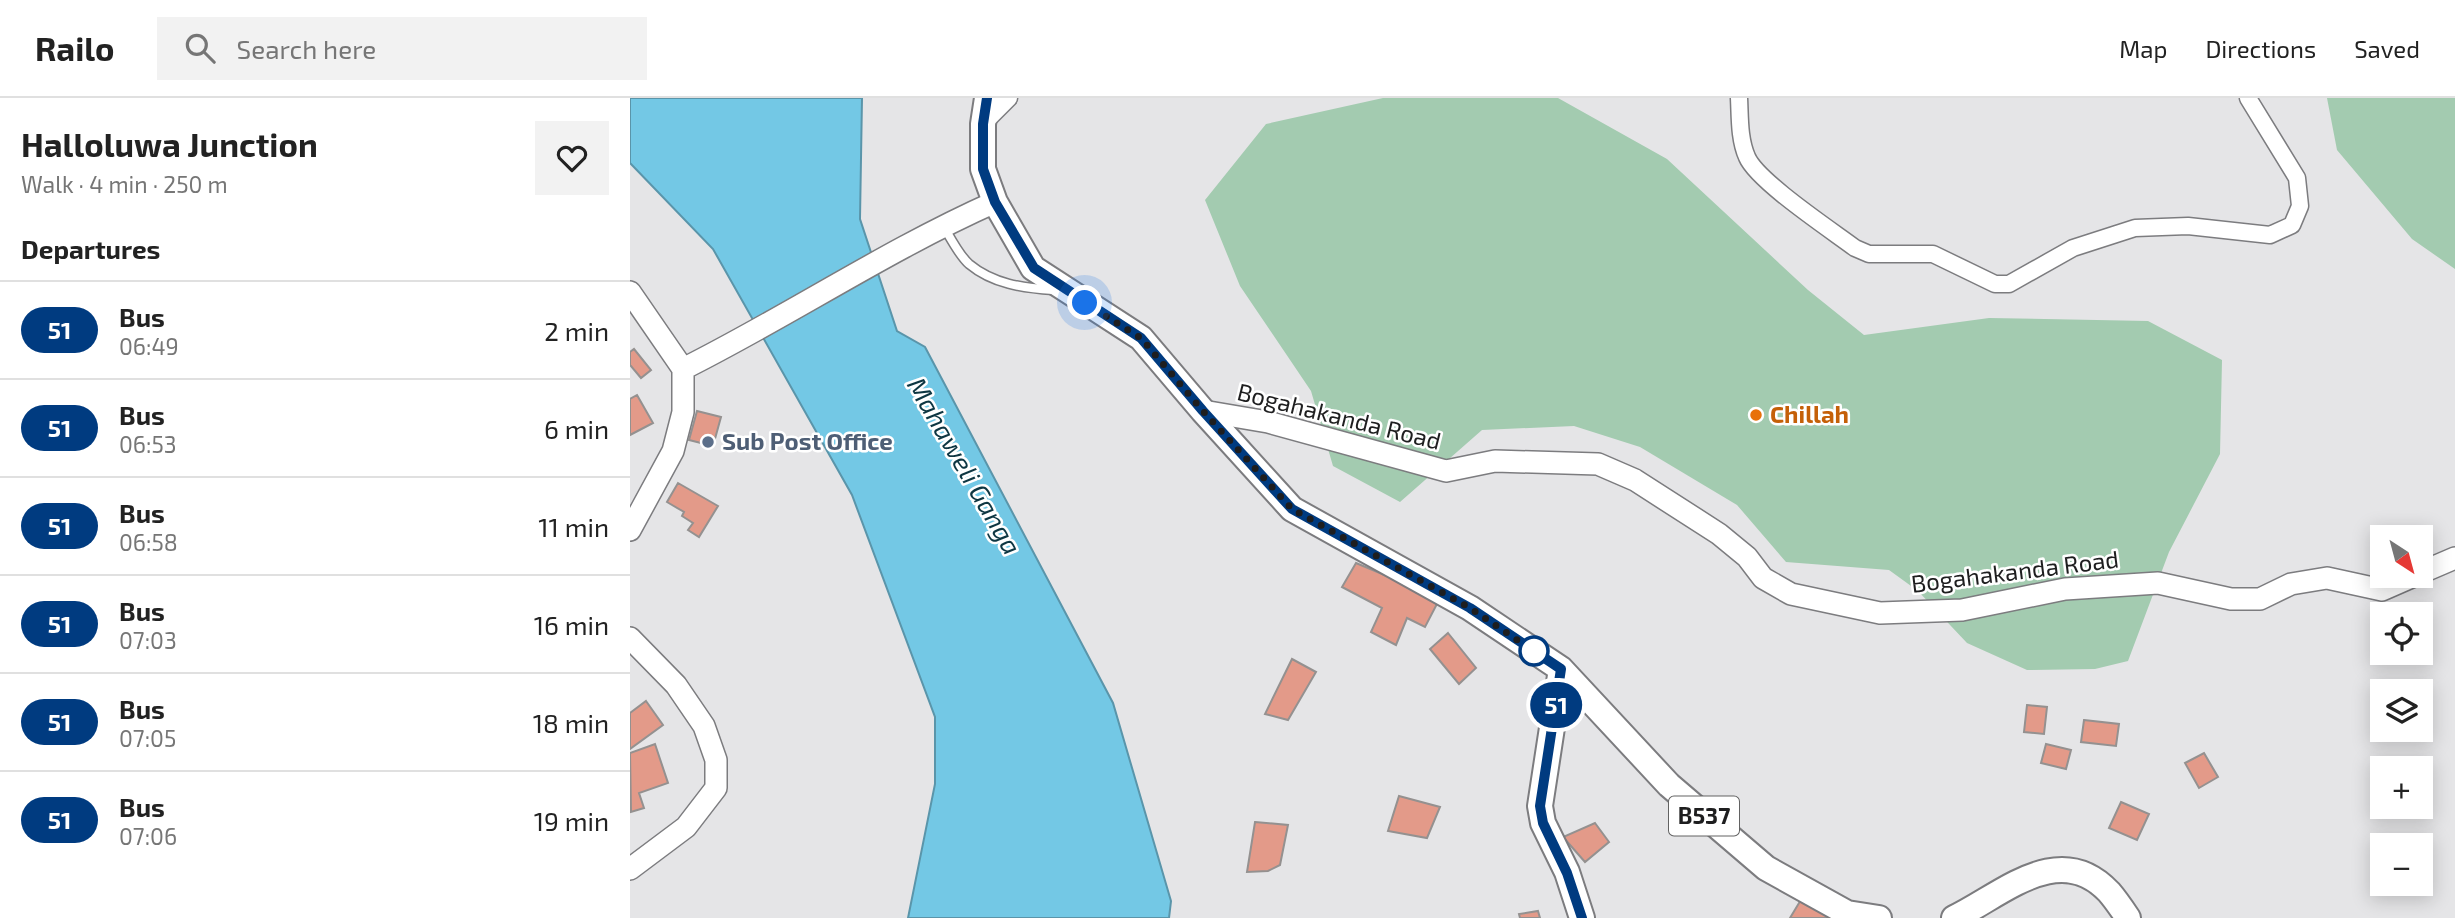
<!DOCTYPE html>
<html lang="en">
<head>
<meta charset="utf-8">
<style>
	:root { --surface:#fff; --page:#f2f2f2; --text:#222; --muted:#767676; --line:#e0e0e0 }
	body { margin:0; font-family:"Exo 2",sans-serif; background:var(--page); color:var(--text); height:100vh; display:flex; flex-direction:column; font-size:26px; white-space:nowrap }
	* { box-sizing:border-box; margin:0 }
	p { font-size:23px; color:var(--muted) }
	.icon { flex:none; width:38px; height:38px; fill:none; stroke:currentColor; stroke-width:2; stroke-linecap:round; stroke-linejoin:round }
	.map { position:relative; flex:1; overflow:hidden }
	.panel { display:flex; flex-direction:column; background:var(--surface); width:630px }
	.panel>* { flex:none }
	.badge { padding:0 14px; border-radius:23px; font-size:24px; line-height:46px }
	.needle { width:46px; rotate:144deg }
	.fabs { position:absolute; left:1740px; top:427px; display:grid; gap:14px }
	.fabs a { display:grid; place-items:center; width:63px; height:63px; border-radius:0px; background:var(--surface); box-shadow:0 4px 18px #0003; font-size:35px }
	.you { position:absolute; width:35px; height:35px; margin:-18px; border:5px solid #fff; border-radius:50%; background:#1a73e8; box-shadow:0 0 0 10px #1a73e833 }
	.map>.badge { position:absolute; translate:-50% -50%; box-shadow:0 0 0 4px #fff }
	h2 { padding:0 21px; font-size:26px; line-height:63px }
	.round { display:grid; place-items:center; flex:none; width:74px; height:74px; border-radius:0px; background:var(--page) }
	.headline { display:flex; align-items:center; justify-content:space-between; height:119px; padding:0 21px }
	h1 { font-size:33px; font-weight:700; line-height:52px }
	ul { padding:0; list-style:none }
	li { display:flex; align-items:center; gap:21px; height:98px; padding:0 21px; border-top:2px solid var(--line) }
	li div { flex:1 }
	li b { display:block; font-size:26px }
	li em { font-style:normal }
	li .badge { min-width:77px; font-weight:700; text-align:center }
	header { display:flex; align-items:center; gap:42px; box-sizing:border-box; height:98px; padding:0 35px; background:var(--surface); border-bottom:2px solid var(--line) }
	header strong { font-size:33px }
	nav { display:flex; gap:38px; margin-inline-start:auto; font-size:24px }
	.search { width:490px; height:63px; background:var(--page); display:flex; align-items:center; gap:18px; box-sizing:border-box; padding:0 24px; border-radius:0px; color:var(--muted); font-size:26px }
	main { display:flex; flex:1; min-height:0 }
	.map>svg:first-child { display:block }
	.green { fill:#a3cbb0 }
	.water { fill:#73c8e5; stroke:#5a95aa; stroke-width:2 }
	.building { fill:#e39a89; stroke:#949190; stroke-width:2 }
	.lines { fill:none; stroke-linecap:round; stroke-linejoin:round }
	.lane-casing { stroke:#7c7c7f; stroke-width:11 }
	.street-casing { stroke:#7c7c7f; stroke-width:19 }
	.secondary-casing { stroke:#7c7c7f; stroke-width:24 }
	.primary-casing { stroke:#7c7c7f; stroke-width:28 }
	.lane { stroke:#fff; stroke-width:8 }
	.street { stroke:#fff; stroke-width:16 }
	.secondary { stroke:#fff; stroke-width:21 }
	.primary { stroke:#fff; stroke-width:24 }
	.line-casing { stroke:#fff; stroke-width:16 }
	.line { stroke:#003b80; stroke-width:10 }
	.walk { stroke:#1e1e1f; stroke-width:7; stroke-dasharray:0 12.6 }
	.food-dot { fill:#e8710a; stroke:#fff; stroke-width:2.5 }
	.service-dot { fill:#5c6f8a; stroke:#fff; stroke-width:2.5 }
	.stop-dot { fill:#fff; stroke:#003b80; stroke-width:3.5 }
	.labels { text-anchor:middle; stroke-width:5; stroke-linejoin:round; paint-order:stroke }
	.shield { fill:#fff; stroke:#626262; stroke-width:2 }
	.shield-label { font-size:23px; font-weight:bold; fill:#1e1e1f }
	.food-label { font-size:24px; font-weight:bold; fill:#c56008; stroke:#fff; text-anchor:start }
	.street-label { font-size:24px; fill:#1e1e1f; stroke:#fff }
	.service-label { font-size:24px; font-weight:bold; fill:#4e5e75; stroke:#fff; text-anchor:start }
	.water-label { font-size:26px; font-style:italic; fill:#0d3642; stroke:#fff }
</style>
</head>
<body>
<header>
<strong>Railo</strong>
<div class="search"><svg class="icon" aria-label="search" viewBox="0 0 24 24"><circle cx="10" cy="10" r="6"/><path d="M15 15l6 6"/></svg>Search here</div>
<nav><a>Map</a><a>Directions</a><a>Saved</a></nav>
</header>
<main>
<section class="panel">
<div class="headline"><div><h1>Halloluwa Junction</h1><p>Walk · 4 min · 250 m</p></div><a class="round"><svg class="icon" aria-label="heart" viewBox="0 0 24 24"><path d="M12 20l-8-8c-3-5 5-10 8-4 3-6 11-1 8 4z"/></svg></a></div>
<h2>Departures</h2>
<ul>
<li><span class="badge" style="background:#003b80;color:#fff">51</span><div><b>Bus</b><p>06:49</p></div><em>2 min</em></li>
<li><span class="badge" style="background:#003b80;color:#fff">51</span><div><b>Bus</b><p>06:53</p></div><em>6 min</em></li>
<li><span class="badge" style="background:#003b80;color:#fff">51</span><div><b>Bus</b><p>06:58</p></div><em>11 min</em></li>
<li><span class="badge" style="background:#003b80;color:#fff">51</span><div><b>Bus</b><p>07:03</p></div><em>16 min</em></li>
<li><span class="badge" style="background:#003b80;color:#fff">51</span><div><b>Bus</b><p>07:05</p></div><em>18 min</em></li>
<li><span class="badge" style="background:#003b80;color:#fff">51</span><div><b>Bus</b><p>07:06</p></div><em>19 min</em></li>
</ul>
</section>
<div class="map">
<svg width="1825" height="820" viewBox="0 0 1825 820">
	<rect width="100%" height="100%" fill="#e5e5e7"/>
	<path class="green" d="M 753,0 L 928,0 L 1037,61 L 1178,192 L 1234,237 L 1359,220 L 1518,223 L 1592,262 L 1590,356 L 1539,454 L 1498,563 L 1465,571 L 1397,572 L 1337,545 L 1288,493 L 1259,472 L 1156,464 L 1107,407 L 1010,349 L 944,328 L 852,332 L 770,404 L 703,368 L 681,293 L 610,188 L 575,102 L 636,26 Z
		M 1697,0 L 1825,0 L 1825,171 L 1782,141 L 1707,52 Z"/>
	<path class="water" d="M 0,0 L 232,0 L 230,121 L 267,233 L 295,249 L 483,605 L 541,803 L 539,820 L 278,820 L 305,686 L 305,619 L 222,397 L 83,151 L 0,65 Z"/>
	<path class="building" d="M 4,251 L 21,272 L 11,280 L 0,267 L 0,254 Z
		M 7,297 L 23,325 L 0,337 L 0,301 Z
		M 67,313 L 91,319 L 83,348 L 59,342 Z
		M 48,385 L 88,408 L 69,439 L 58,432 L 63,425 L 52,418 L 54,414 L 37,404 Z
		M 726,465 L 757,478 L 808,504 L 795,529 L 777,520 L 766,547 L 741,534 L 752,510 L 712,489 Z
		M 818,535 L 846,570 L 829,586 L 800,551 Z
		M 662,561 L 686,574 L 658,622 L 635,616 Z
		M 16,603 L 33,627 L 0,651 L 0,615 Z
		M 1397,607 L 1417,609 L 1414,636 L 1394,634 Z
		M 1454,622 L 1489,626 L 1486,648 L 1451,644 Z
		M 25,646 L 38,685 L 9,695 L 14,710 L 1,714 L 0,655 Z
		M 1416,646 L 1441,652 L 1436,671 L 1411,665 Z
		M 1574,655 L 1588,679 L 1569,690 L 1555,665 Z
		M 769,698 L 810,709 L 797,740 L 758,733 Z
		M 1491,704 L 1519,716 L 1507,742 L 1479,730 Z
		M 625,724 L 658,727 L 650,767 L 638,773 L 617,774 Z
		M 965,725 L 979,744 L 955,764 L 933,739 Z
		M 1172,800 L 1206,820 L 1160,820 Z
		M 908,813 L 910,820 L 890,820 L 889,816 Z"/>
	<g class="lines">
		<defs>
			<path id="lane" d="M 314,129 C 321,141 329,157 339,166 C 363,186 393,190 423,192"/>
			<path id="street" d="M 1109,0 C 1110,19 1109,41 1117,59 C 1127,83 1201,132 1225,150 L 1239,156 L 1303,156 L 1365,186 L 1379,186 L 1443,150 L 1505,130 L 1558,128 L 1640,137 L 1662,127 L 1670,108 L 1667,80 L 1618,0
				M 354,25 L 379,0"/>
			<path id="secondary" d="M 0,194 L 53,271 L 53,314 L 43,353 L 0,432
				M 53,271 C 159,218 257,152 365,104
				M 573,313 L 638,324 L 816,373 L 865,363 L 968,366 L 1005,382 L 1089,436 L 1117,459 L 1133,480 L 1161,496 L 1250,515 L 1332,512 L 1435,491 L 1528,485 L 1601,501 L 1630,501 L 1661,486 L 1697,480 L 1752,492 L 1784,478
				M 1790,475 L 1825,460
				M 0,540 L 46,587 L 74,628 L 86,662 L 86,690 L 56,729 L 0,771"/>
			<path id="primary" d="M 357,0 L 353,26 L 353,71 L 365,104 L 403,170 L 511,240 L 573,313 L 662,411 L 840,510 L 931,571 L 1039,687 L 1136,770 L 1217,815 L 1249,820
				M 931,571 L 910,708 L 913,725 L 937,774 L 952,820
				M 1324,820 C 1372,797 1429,741 1479,794 C 1486,802 1492,811 1498,820"/>
		</defs>
		<use href="#lane" class="lane-casing"/>
		<use href="#street" class="street-casing"/>
		<use href="#secondary" class="secondary-casing"/>
		<use href="#primary" class="primary-casing"/>
		<use href="#lane" class="lane"/>
		<use href="#street" class="street"/>
		<use href="#secondary" class="secondary"/>
		<use href="#primary" class="primary"/>
	</g>
	<g class="lines">
		<defs>
			<path id="line" d="M 357,0 L 353,26 L 353,71 L 365,104 L 404,170 L 511,240 L 573,313 L 662,411 L 840,510 L 931,571 L 910,708 L 913,725 L 937,775 L 952,820"/>
		</defs>
		<use href="#line" class="line-casing"/>
		<use href="#line" class="line"/>
		<path class="walk" d="M 455,205 L 511,240 L 573,313 L 662,411 L 840,510 L 908,556 L 904,553"/>
	</g>
	<circle class="food-dot" cx="1126" cy="317" r="7"/>
	<circle class="service-dot" cx="78" cy="344" r="7"/>
	<circle class="stop-dot" cx="904" cy="553" r="14"/>
	<g class="labels">
		<rect class="shield" x="1039" y="698.5" width="70" height="39" rx="5"/>
		<g class="shield-label">
			<text x="1074" y="726">B537</text>
		</g>
		<g class="food-label">
			<text x="1140" y="325">Chillah</text>
		</g>
		<g class="street-label">
			<text transform="translate(709 319) rotate(14)" y="8">Bogahakanda Road</text>
			<text transform="translate(1385 474) rotate(-7)" y="8">Bogahakanda Road</text>
		</g>
		<g class="service-label">
			<text x="92" y="352">Sub Post Office</text>
		</g>
		<g class="water-label">
			<text transform="translate(334 368) rotate(60)" y="9">Mahaweli Ganga</text>
		</g>
	</g>
</svg>
<div class="fabs">
<a><svg class="needle" viewBox="-14 -14 28 28"><path d="M0-13l5 13h-10z" fill="#e53935"/><path d="M0 13l5-13h-10z" fill="#767676"/></svg></a>
<a><svg class="icon" aria-label="locate" viewBox="0 0 24 24"><circle cx="12" cy="12" r="6"/><path d="M12 2v4M12 18v4M2 12h4M18 12h4"/></svg></a>
<a><svg class="icon" aria-label="layers" viewBox="0 0 24 24"><path d="M12 4l9 5-9 5-9-5zM3 14l9 5 9-5"/></svg></a>
<a>+</a>
<a>−</a>
</div>
<div class="you" style="left:455px;top:205px"></div>
<b class="badge" style="left:926px;top:607px;background:#003b80;color:#fff">51</b>
</div>
</main>
</body>
</html>
